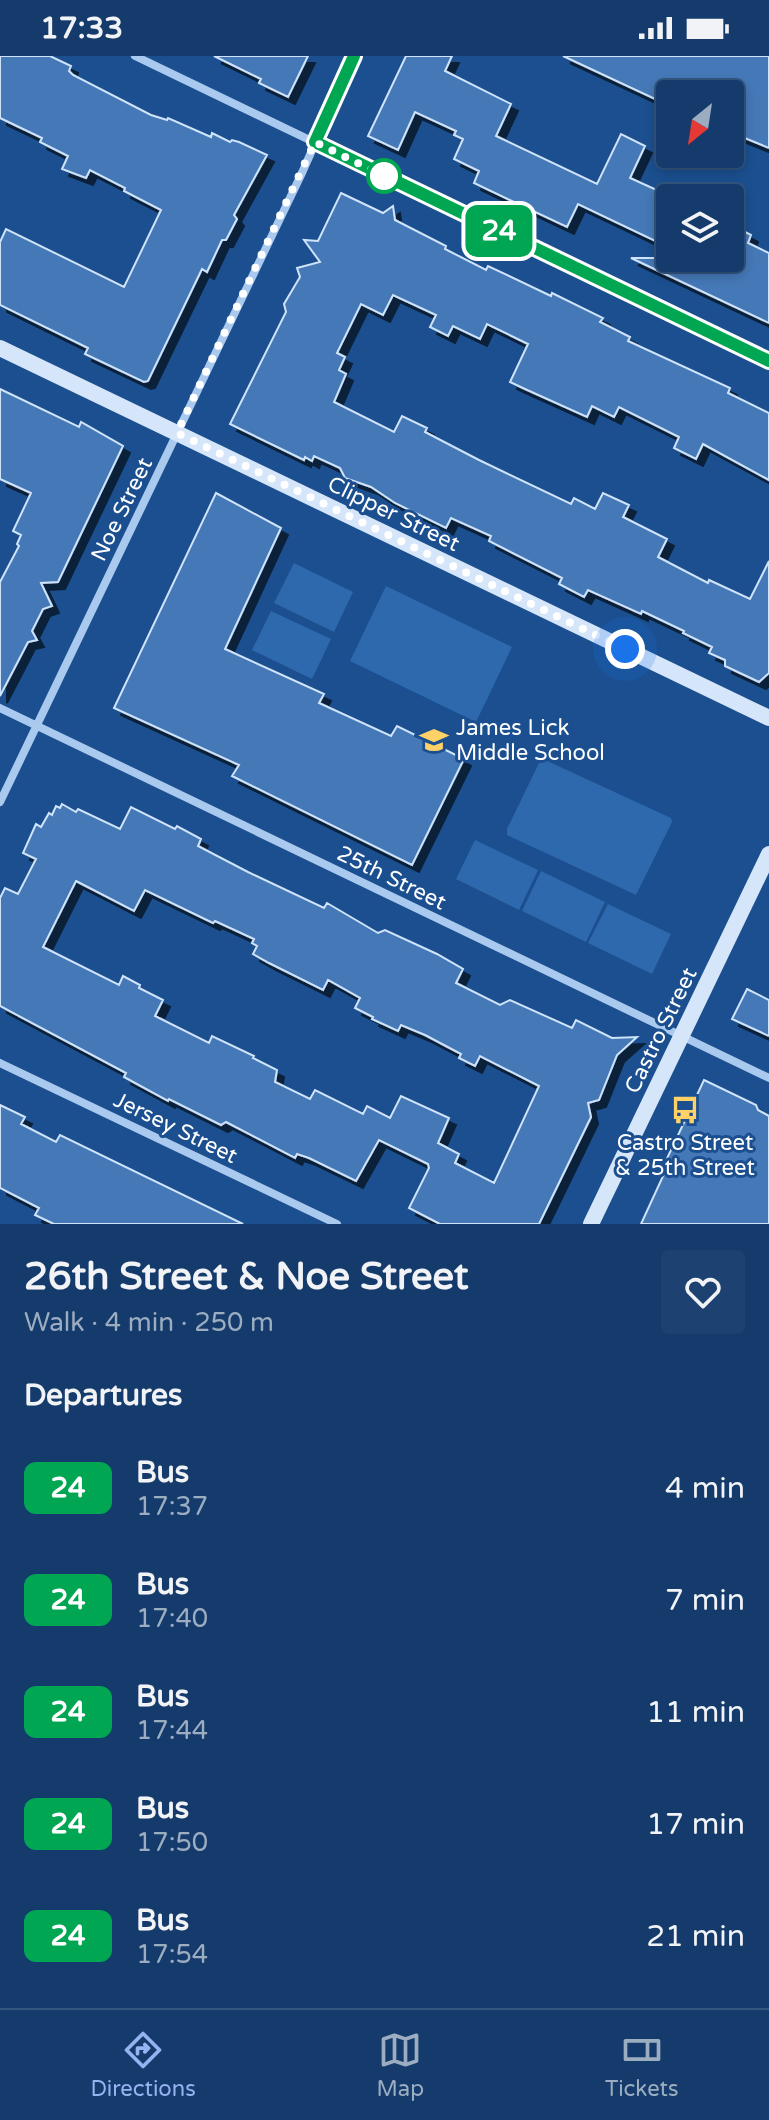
<!DOCTYPE html>
<html lang="en">
<head>
<meta charset="utf-8">
<style>
	:root { --surface:#143b6b; --page:#1d4271; --text:#f1f3f6; --muted:#9dadc1; --line:#33557e; --accent:#95b2f1 }
	body { margin:0; font-family:"Varela Round",sans-serif; background:var(--page); color:var(--text); height:100vh; display:flex; flex-direction:column; font-size:30px; white-space:nowrap }
	* { box-sizing:border-box; margin:0 }
	p { font-size:26px; color:var(--muted) }
	.icon { flex:none; width:44px; height:44px; fill:none; stroke:currentColor; stroke-width:2; stroke-linecap:round; stroke-linejoin:round }
	.map { position:relative; height:1168px; overflow:hidden }
	.drawer { display:flex; flex-direction:column; background:var(--surface); flex:1 }
	.drawer>* { flex:none }
	.badge { padding:0 16px; border-radius:12px; font-size:28px; line-height:52px }
	.needle { width:52px; rotate:210deg }
	.buttons { position:absolute; left:656px; top:24px; display:grid; gap:16px }
	.buttons a { display:grid; place-items:center; width:88px; height:88px; border-radius:8px; background:var(--surface); box-shadow:0 4px 12px #0003,0 0 0 2px var(--line); font-size:40px }
	.you { position:absolute; width:40px; height:40px; margin:-20px; border:6px solid #fff; border-radius:50%; background:#1a73e8; box-shadow:0 0 0 12px #1a73e833 }
	.map>.badge { position:absolute; translate:-50% -50%; box-shadow:0 0 0 4px #fff }
	h2 { padding:0 24px; font-size:30px; line-height:72px }
	.round { display:grid; place-items:center; flex:none; width:84px; height:84px; border-radius:8px; background:var(--page) }
	.headline { display:flex; align-items:center; justify-content:space-between; height:136px; padding:0 24px }
	h1 { font-size:38px; font-weight:800; line-height:60px }
	ul { padding:0; list-style:none }
	li { display:flex; align-items:center; gap:24px; height:112px; padding:0 24px }
	li div { flex:1 }
	li b { display:block; font-size:30px }
	li em { font-style:normal }
	li .badge { min-width:88px; font-weight:700; text-align:center }
	.status { display:flex; justify-content:space-between; align-items:center; height:56px; padding:0 40px; background:var(--surface); direction:ltr }
	.status svg { height:22px; fill:currentColor }
	.tab-bar { display:flex; justify-content:space-around; align-items:center; height:112px; border-top:2px solid var(--line); background:var(--surface); font-size:22px; color:var(--muted) }
	.tab-bar a { display:grid; justify-items:center; gap:4px }
	.tab-bar .selected { color:var(--accent) }
	.map>svg:first-child { display:block }
	.green { fill:#2e69ad }
	.building { fill:#4478b7; stroke:#cfe3fa; stroke-width:2; fill-rule:evenodd; filter:url(#shadow) }
	.lines { fill:none; stroke-linecap:round; stroke-linejoin:round }
	.street { stroke:#a9c9ee; stroke-width:8 }
	.secondary { stroke:#d6e6fa; stroke-width:16 }
	.line-casing { stroke:#fff; stroke-width:18 }
	.line { stroke:#00a651; stroke-width:12 }
	.walk { stroke:#fff; stroke-width:8; stroke-dasharray:0 14.4 }
	.stop-dot { fill:#fff; stroke:#00a651; stroke-width:4 }
	.labels { text-anchor:middle; stroke-width:6; stroke-linejoin:round; paint-order:stroke }
	.street-label { font-size:22px; fill:#fff; stroke:#1b4f8f }
	.poi-label { font-size:22px; fill:#fff; stroke:#1b4f8f; text-anchor:start }
</style>
</head>
<body>
<div class="status"><b>17:33</b><svg viewBox="0 0 49 12"><path d="M0 12V9h3v3zM5 12V6h3v6zM10 12V3h3v9zM15 12V0h3v12zM26 1h20v11H26zM47 4h2v5h-2z"/></svg></div>
<div class="map">
<svg width="769" height="1168" viewBox="0 0 769 1168">
	<defs>
		<filter id="shadow"><feDropShadow dx="7" dy="7" stdDeviation="0" flood-color="#0009"/></filter>
	</defs>
	<rect width="100%" height="100%" fill="#1b4f8f"/>
	<path class="green" d="M 294,507 L 353,536 L 334,576 L 274,547 Z
		M 386,530 L 512,591 L 476,666 L 350,605 Z
		M 271,555 L 331,583 L 312,623 L 252,594 Z
		M 545,704 L 671,762 L 672,766 L 636,839 L 507,779 L 507,773 L 539,707 Z
		M 475,784 L 538,814 L 519,854 L 456,823 Z
		M 541,815 L 605,846 L 586,886 L 522,855 Z
		M 608,848 L 671,878 L 652,918 L 588,887 Z"/>
	<path class="building" d="M 0,0 L 50,0 L 71,10 L 69,15 L 73,19 L 151,59 L 167,64 L 168,62 L 211,81 L 212,77 L 230,86 L 232,84 L 239,86 L 267,99 L 234,159 L 237,163 L 226,184 L 222,184 L 207,216 L 202,213 L 148,325 L 144,326 L 85,298 L 88,292 L 0,249 L 0,186 L 6,173 L 124,231 L 161,154 L 124,135 L 125,132 L 90,114 L 86,122 L 62,113 L 68,100 L 40,86 L 42,82 L 0,62 Z
		M 214,0 L 308,0 L 288,41 L 259,27 L 261,23 Z
		M 406,0 L 452,0 L 445,15 L 511,48 L 496,80 L 597,128 L 621,78 L 645,90 L 630,122 L 670,140 L 670,192 L 578,148 L 567,171 L 474,127 L 479,115 L 454,103 L 463,83 L 454,79 L 456,75 L 415,56 L 398,94 L 368,80 Z
		M 563,0 L 769,0 L 769,92 L 730,76 L 730,38 L 670,38 L 670,50 Z
		M 341,137 L 383,157 L 393,150 L 395,164 L 446,190 L 445,193 L 486,214 L 488,210 L 551,240 L 552,237 L 603,262 L 600,266 L 630,281 L 628,285 L 730,332 L 728,337 L 769,357 L 769,424 L 703,388 L 696,403 L 674,392 L 679,381 L 619,351 L 614,361 L 592,350 L 587,361 L 525,333 L 510,326 L 528,288 L 487,268 L 480,283 L 453,270 L 448,280 L 430,271 L 436,259 L 393,239 L 383,259 L 361,248 L 337,297 L 345,301 L 339,314 L 346,318 L 334,346 L 394,376 L 402,360 L 427,372 L 425,376 L 479,404 L 571,448 L 574,442 L 595,453 L 603,437 L 629,449 L 623,461 L 667,483 L 658,501 L 708,527 L 709,524 L 750,543 L 769,505 L 769,617 L 759,626 L 725,610 L 725,604 L 709,597 L 712,591 L 683,577 L 684,575 L 642,555 L 641,558 L 588,534 L 584,541 L 559,528 L 562,522 L 489,485 L 491,480 L 451,462 L 446,472 L 395,447 L 371,431 L 345,422 L 340,412 L 314,400 L 312,405 L 305,401 L 304,404 L 230,368 L 286,256 L 284,248 L 300,221 L 297,212 L 320,206 L 304,184 L 318,185 Z
		M 730,168 L 751,179 L 748,187 L 769,197 L 769,267 L 631,202 L 730,202 Z
		M 0,333 L 79,371 L 81,366 L 123,390 L 58,526 L 41,527 L 52,550 L 43,553 L 32,575 L 37,584 L 28,586 L 0,640 L 0,526 L 19,490 L 17,488 L 21,479 L 13,475 L 31,437 L 0,423 Z
		M 216,437 L 281,472 L 225,593 L 324,638 L 319,647 L 391,680 L 397,670 L 464,703 L 412,809 L 232,720 L 239,709 L 114,652 Z
		M 62,748 L 76,756 L 78,753 L 120,773 L 131,751 L 175,773 L 177,770 L 201,783 L 198,790 L 248,816 L 324,852 L 327,847 L 378,877 L 385,874 L 437,898 L 463,913 L 456,927 L 500,949 L 510,944 L 572,972 L 576,964 L 612,982 L 637,981 L 617,999 L 599,1044 L 588,1047 L 591,1061 L 539,1168 L 440,1168 L 409,1152 L 429,1112 L 428,1108 L 379,1084 L 356,1125 L 309,1102 L 297,1098 L 295,1102 L 226,1066 L 221,1069 L 169,1043 L 168,1045 L 124,1021 L 126,1017 L 0,950 L 0,842 L 5,832 L 18,838 L 36,803 L 23,797 L 36,768 L 41,771 L 49,757 L 52,759 L 56,750 L 60,752 ZM 76,825 L 134,855 L 145,834 L 213,867 L 215,865 L 254,883 L 252,887 L 257,890 L 253,898 L 269,907 L 323,934 L 328,924 L 360,942 L 355,952 L 373,961 L 372,963 L 398,975 L 401,969 L 425,979 L 461,998 L 459,1002 L 475,1010 L 480,1000 L 539,1030 L 494,1127 L 455,1107 L 459,1098 L 438,1087 L 449,1062 L 401,1040 L 390,1062 L 367,1050 L 363,1058 L 315,1034 L 310,1043 L 275,1026 L 277,1014 L 253,1002 L 254,1000 L 212,980 L 209,987 L 155,960 L 163,944 L 139,932 L 140,929 L 123,920 L 119,929 L 43,891 Z
		M 747,933 L 769,944 L 769,980 L 732,963 Z
		M 704,1024 L 756,1049 L 758,1054 L 769,1060 L 769,1168 L 641,1168 L 664,1118 L 662,1113 Z
		M 0,1049 L 25,1061 L 21,1068 L 56,1086 L 60,1079 L 243,1168 L 54,1168 L 35,1159 L 39,1152 L 0,1132 Z"/>
	<g class="lines">
		<path class="street" d="M 135,0 L 769,305
			M 0,652 L 769,1022
			M 0,746 L 301,119 L 354,0
			M 0,1007 L 337,1168"/>
		<path class="secondary" d="M 0,292 L 769,662
			M 591,1168 L 769,798"/>
	</g>
	<g class="lines">
		<defs>
			<path id="line" d="M 354,0 L 315,86 L 769,305"/>
		</defs>
		<use href="#line" class="line-casing"/>
		<use href="#line" class="line"/>
		<path class="walk" d="M 384,120 L 315,86 L 177,377 L 625,593"/>
	</g>
	<defs>
		<symbol id="school-bare" viewBox="-9 -9 18 18"><path d="M0-5L7-2L0 1L-7-2ZM-4 1L0 2.5L4 1V4Q0 6-4 4Z" fill="#ffd166" stroke="#1b4f8f" stroke-width="2.5" paint-order="stroke"/></symbol>
		<symbol id="bus-bare" viewBox="-9 -9 18 18"><path d="M-5-6H5V4H4V6H2V4H-2V6H-4V4H-5ZM-3.5-4V0h7V-4ZM-3.5 1.2v1.5H-2V1.2ZM2 1.2v1.5H3.5V1.2Z" fill="#ffd166" stroke="#1b4f8f" stroke-width="2.5" paint-order="stroke"/></symbol>
	</defs>
	<g fill-rule="evenodd">
		<use href="#school-bare" x="414" y="664" width="40" height="40"/>
		<use href="#bus-bare" x="665" y="1034" width="40" height="40"/>
	</g>
	<circle class="stop-dot" cx="384" cy="120" r="16"/>
	<g class="labels">
		<g class="street-label">
			<text transform="translate(121 453) rotate(-64)" y="8">Noe Street</text>
			<text transform="translate(394 457) rotate(26)" y="8">Clipper Street</text>
			<text transform="translate(392 821) rotate(26)" y="8">25th Street</text>
			<text transform="translate(660 974) rotate(-64)" y="8">Castro Street</text>
			<text transform="translate(176 1071) rotate(26)" y="8">Jersey Street</text>
		</g>
		<g class="poi-label">
			<text x="456" y="679">James Lick<tspan x="456" dy="25">Middle School</tspan></text>
			<text x="685" y="1094" text-anchor="middle">Castro Street<tspan x="685" dy="25">&amp; 25th Street</tspan></text>
		</g>
	</g>
</svg>
<div class="buttons">
<a><svg class="needle" viewBox="-14 -14 28 28"><path d="M0-13l5 13h-10z" fill="#e53935"/><path d="M0 13l5-13h-10z" fill="#9dadc1"/></svg></a>
<a><svg class="icon" aria-label="layers" viewBox="0 0 24 24"><path d="M12 4l9 5-9 5-9-5zM3 14l9 5 9-5"/></svg></a>
</div>
<div class="you" style="left:625px;top:593px"></div>
<b class="badge" style="left:499px;top:175px;background:#00a651;color:#fff">24</b>
</div>
<section class="drawer">
<div class="headline"><div><h1>26th Street &amp; Noe Street</h1><p>Walk · 4 min · 250 m</p></div><a class="round"><svg class="icon" aria-label="heart" viewBox="0 0 24 24"><path d="M12 20l-8-8c-3-5 5-10 8-4 3-6 11-1 8 4z"/></svg></a></div>
<h2>Departures</h2>
<ul>
<li><span class="badge" style="background:#00a651;color:#fff">24</span><div><b>Bus</b><p>17:37</p></div><em>4 min</em></li>
<li><span class="badge" style="background:#00a651;color:#fff">24</span><div><b>Bus</b><p>17:40</p></div><em>7 min</em></li>
<li><span class="badge" style="background:#00a651;color:#fff">24</span><div><b>Bus</b><p>17:44</p></div><em>11 min</em></li>
<li><span class="badge" style="background:#00a651;color:#fff">24</span><div><b>Bus</b><p>17:50</p></div><em>17 min</em></li>
<li><span class="badge" style="background:#00a651;color:#fff">24</span><div><b>Bus</b><p>17:54</p></div><em>21 min</em></li>
</ul>
</section>
<nav class="tab-bar">
<a class="selected"><svg class="icon" aria-label="directions" viewBox="0 0 24 24"><path d="M12 3l9 9-9 9-9-9zM9 14v-3h6M13 9l2 2-2 2"/></svg>Directions</a>
<a><svg class="icon" aria-label="map" viewBox="0 0 24 24"><path d="M3 6l6-2 6 2 6-2v14l-6 2-6-2-6 2zM9 4v14M15 6v14"/></svg>Map</a>
<a><svg class="icon" aria-label="tickets" viewBox="0 0 24 24"><path d="M3 7h18v10H3zM15 7v10"/></svg>Tickets</a>
</nav>
</body>
</html>
